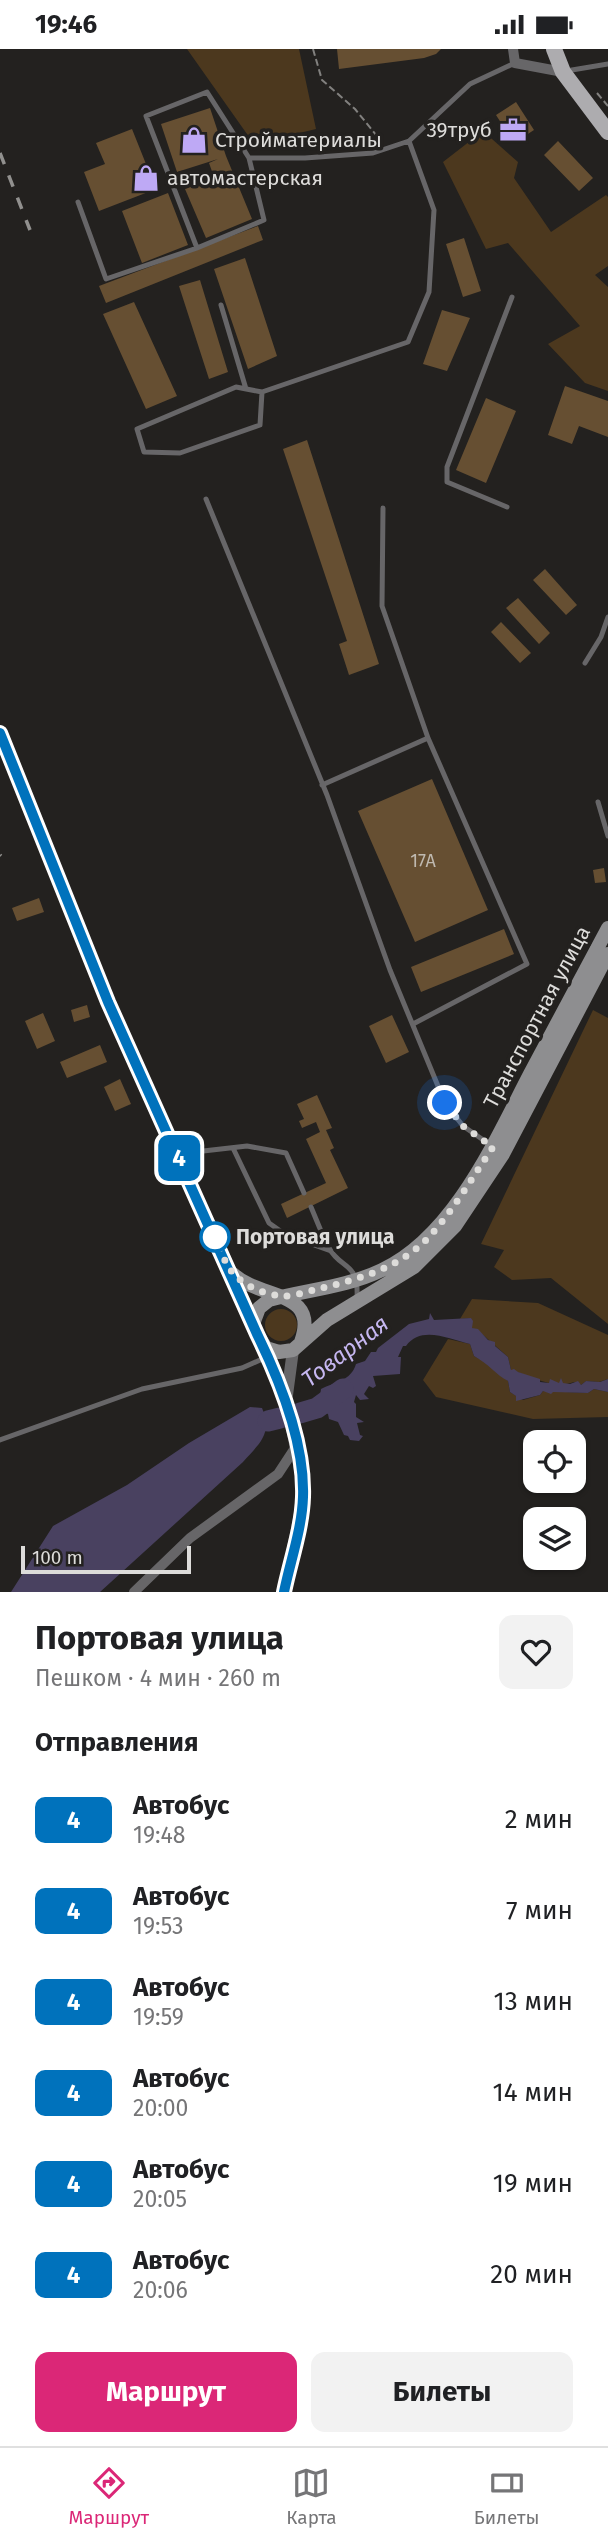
<!DOCTYPE html>
<html lang="ru">
<head>
<meta charset="utf-8">
<style>
	:root { --surface:#fff; --page:#f2f2f2; --text:#202124; --muted:#757577; --line:#e0e0e0; --accent:#db2777 }
	body { margin:0; font-family:"Fira Sans",sans-serif; background:var(--page); color:var(--text); height:100vh; display:flex; flex-direction:column; font-size:26px; white-space:nowrap }
	* { box-sizing:border-box; margin:0 }
	p { font-size:23px; color:var(--muted) }
	.icon { flex:none; width:38px; height:38px; fill:none; stroke:currentColor; stroke-width:2; stroke-linecap:round; stroke-linejoin:round }
	.map { position:relative; height:1543px; overflow:hidden }
	.sheet { display:flex; flex-direction:column; background:var(--surface); flex:1 }
	.sheet>* { flex:none }
	.badge { padding:0 14px; border-radius:10px; font-size:24px; line-height:46px }
	.controls { position:absolute; left:523px; top:1381px; display:grid; gap:14px }
	.controls a { display:grid; place-items:center; width:63px; height:63px; border-radius:14px; background:var(--surface); box-shadow:0 2px 5px #0004; font-size:35px }
	.scale { position:absolute; left:21px; bottom:18px; width:170px; box-sizing:border-box; padding-left:7px; border:4px solid #dddcda; border-top:0; font-size:19px; line-height:24px; white-space:nowrap; color:#dddcda; -webkit-text-stroke:5px #23211f; paint-order:stroke }
	.you { position:absolute; width:35px; height:35px; margin:-18px; border:5px solid #fff; border-radius:50%; background:#1a73e8; box-shadow:0 0 0 10px #1a73e833 }
	.map>.badge { position:absolute; translate:-50% -50%; box-shadow:0 0 0 4px #fff }
	h2 { padding:0 35px; font-size:26px; line-height:63px }
	.round { display:grid; place-items:center; flex:none; width:74px; height:74px; border-radius:14px; background:var(--page) }
	.headline { display:flex; align-items:center; justify-content:space-between; height:119px; padding:0 35px }
	h1 { font-size:33px; font-weight:700; line-height:52px }
	.button { display:flex; gap:14px; margin-top:auto; padding:14px 35px }
	.button a { flex:1; height:80px; border-radius:14px; background:var(--accent); color:#fff; font-size:28px; font-weight:700; line-height:80px; text-align:center }
	.button a+a { background:var(--page); color:var(--text) }
	ul { padding:0; list-style:none }
	li { display:flex; align-items:center; gap:21px; height:91px; padding:0 35px }
	li div { flex:1 }
	li b { display:block; font-size:26px }
	li em { font-style:normal }
	li .badge { min-width:77px; font-weight:700; text-align:center }
	.status { display:flex; justify-content:space-between; align-items:center; height:49px; padding:0 35px; background:var(--surface); direction:ltr }
	.status svg { height:19px; fill:currentColor }
	.tabs { display:flex; justify-content:space-around; align-items:center; height:98px; border-top:2px solid var(--line); background:var(--surface); font-size:19px; color:var(--muted) }
	.tabs a { display:grid; justify-items:center; gap:4px }
	.tabs .current { color:var(--accent) }
	.map>svg:first-child { display:block }
	.green { fill:#4c381e }
	.water { fill:#494160 }
	.lines { fill:none; stroke-linecap:round; stroke-linejoin:round }
	.river { stroke:#494160; stroke-width:21 }
	.building { fill:#664f32 }
	.path { stroke:#82817f; stroke-width:2; stroke-dasharray:7 3.5; stroke-linecap:butt }
	.service { stroke:#676668; stroke-width:5 }
	.minor { stroke:#676668; stroke-width:10 }
	.tertiary { stroke:#676668; stroke-width:12 }
	.secondary { stroke:#8e8e90; stroke-width:14 }
	.primary { stroke:#adacaf; stroke-width:16 }
	.rail { stroke:#91908e; stroke-width:3.5; stroke-dasharray:12 12; stroke-linecap:butt }
	.line-casing { stroke:#fff; stroke-width:16 }
	.line { stroke:#0072bc; stroke-width:10 }
	.walk { stroke:#dddcda; stroke-width:7; stroke-dasharray:0 12.6 }
	.stop-dot { fill:#fff; stroke:#0072bc; stroke-width:3.5 }
	.labels { text-anchor:middle; stroke-width:7; stroke-linejoin:round; paint-order:stroke }
	.number-label { font-size:18px; fill:#bfb9b0 }
	.poi-label { font-size:21px; fill:#dddcda; stroke:#23211f; text-anchor:start }
	.street-label { font-size:21px; fill:#dddcda; stroke:#23211f }
	.stop-label { font-size:21px; font-weight:bold; fill:#dddcda; stroke:#23211f; text-anchor:start }
	.water-label { font-size:23px; font-style:italic; fill:#c6b7f1; stroke:#23211f }
</style>
</head>
<body>
<div class="status"><b>19:46</b><svg viewBox="0 0 49 12"><path d="M0 12V9h3v3zM5 12V6h3v6zM10 12V3h3v9zM15 12V0h3v12zM26 1h20v11H26zM47 4h2v5h-2z"/></svg></div>
<div class="map">
<svg width="608" height="1543" viewBox="0 0 608 1543">
	<rect width="100%" height="100%" fill="#23211f"/>
	<path class="green" d="M 187,0 L 299,0 L 316,80 L 254,95 Z
		M 483,82 L 518,113 L 514,129 L 551,183 L 606,146 L 608,148 L 608,217 L 595,226 L 608,238 L 608,342 L 585,334 L 548,295 L 580,277 L 508,194 L 486,200 L 443,113 Z
		M 593,961 L 608,969 L 608,1275 L 551,1229 L 512,1231 L 494,1218 L 504,1201 L 481,1195 Z
		M 472,1250 L 538,1254 L 608,1286 L 608,1330 L 599,1333 L 586,1332 L 581,1336 L 574,1333 C 553,1341 531,1327 511,1321 L 508,1308 L 482,1285 L 472,1279 L 471,1269 L 460,1270 Z
		M265 1276a16 16 0 1 1 32 0a16 16 0 1 1-32 0Z
		M 448,1290 L 470,1295 L 474,1307 L 489,1315 L 508,1332 L 510,1343 L 523,1351 L 540,1346 L 543,1342 L 588,1344 L 594,1340 L 608,1343 L 608,1368 L 533,1370 L 436,1348 L 423,1331 Z"/>
	<path class="water" d="M 430,1264 L 434,1271 L 471,1269 L 473,1272 L 472,1279 L 478,1280 L 488,1291 L 495,1293 L 495,1297 L 508,1308 L 511,1321 L 514,1320 L 518,1323 L 540,1330 L 540,1333 L 549,1334 L 550,1330 L 559,1334 L 561,1329 L 563,1334 L 570,1335 L 578,1332 L 581,1336 L 586,1332 L 600,1333 L 608,1330 L 608,1343 L 594,1340 L 588,1344 L 553,1343 L 551,1345 L 543,1342 L 540,1346 L 516,1352 L 516,1347 L 510,1343 L 508,1332 C 496,1326 489,1315 474,1307 L 470,1295 C 449,1290 421,1276 406,1297 L 403,1297 L 398,1308 L 401,1308 L 400,1325 L 373,1327 L 376,1337 L 373,1339 L 369,1337 L 364,1345 L 369,1350 L 360,1351 L 356,1346 L 354,1353 L 356,1355 L 356,1368 L 364,1373 L 357,1374 L 360,1386 L 363,1387 L 359,1392 L 350,1391 L 348,1387 L 344,1386 L 338,1373 L 329,1370 L 328,1365 L 322,1362 L 319,1354 L 321,1340 C 335,1333 351,1332 356,1315 L 365,1312 L 371,1303 L 376,1303 L 378,1299 L 409,1275 L 429,1270 Z
		M 250,1358 L 262,1359 C 273,1384 260,1394 243,1413 L 100,1543 L 11,1543 L 53,1477 L 127,1436 L 189,1394 Z"/>
	<g class="lines">
		<path class="river" d="M 300,1364 L 317,1359 L 343,1340
			M 268,1372 L 280,1369"/>
	</g>
	<path class="building" d="M 337,0 L 441,0 L 436,5 L 424,9 L 339,20 Z
		M 516,53 L 534,81 L 514,94 L 496,66 Z
		M 210,59 L 226,107 L 252,170 L 206,189 L 185,140 L 214,128 L 209,114 L 218,110 L 177,123 L 161,75 Z
		M 132,80 L 156,140 L 99,162 L 84,123 L 105,115 L 96,94 Z
		M 558,92 L 593,129 L 579,142 L 544,106 Z
		M 168,144 L 188,196 L 142,214 L 122,162 Z
		M 258,177 L 263,191 L 106,254 L 99,237 Z
		M 464,189 L 481,242 L 463,248 L 446,195 Z
		M 245,209 L 277,307 L 248,320 L 214,220 Z
		M 200,231 L 228,323 L 209,330 L 179,237 Z
		M 134,253 L 177,347 L 146,360 L 103,265 Z
		M 442,261 L 470,269 L 447,322 L 423,315 Z
		M 565,337 L 608,352 L 608,388 L 579,377 L 572,395 L 548,386 Z
		M 486,349 L 516,362 L 486,434 L 456,421 Z
		M 307,391 L 379,615 L 349,626 L 339,595 L 347,592 L 283,400 Z
		M 545,520 L 577,556 L 566,566 L 533,531 Z
		M 518,549 L 550,584 L 539,595 L 506,559 Z
		M 501,573 L 531,604 L 520,614 L 491,583 Z
		M 432,730 L 488,861 L 415,893 L 358,762 Z
		M 604,819 L 606,833 L 595,834 L 593,821 Z
		M 39,849 L 44,863 L 17,872 L 12,859 Z
		M 504,880 L 514,905 L 421,943 L 411,918 Z
		M 87,956 L 90,968 L 74,973 L 71,961 Z
		M 43,964 L 55,992 L 37,1000 L 25,972 Z
		M 392,966 L 409,1003 L 386,1014 L 369,977 Z
		M 100,996 L 107,1013 L 67,1029 L 60,1013 Z
		M 120,1030 L 131,1055 L 115,1062 L 104,1038 Z
		M 317,1046 L 332,1079 L 326,1081 L 334,1099 L 330,1101 L 348,1139 L 287,1169 L 281,1155 L 326,1134 L 306,1090 L 320,1083 L 316,1073 L 302,1079 L 299,1072 L 304,1070 L 297,1055 Z"/>
	<g class="lines">
		<path class="path" d="M 313,0 L 322,31 L 355,60 L 381,92
			M 597,44 L 608,57"/>
		<path class="service" d="M 566,22 L 608,15
			M 249,109 L 264,171 L 197,199 L 146,67 L 207,43 L 249,109 L 305,109 L 373,104 L 409,92
			M 78,153 L 106,230 L 197,199
			M 221,256 L 246,340
			M 262,343 L 260,376 L 180,404 L 144,403 L 137,380 L 236,338 L 262,343 L 408,293 L 429,243 L 434,161 L 409,92 L 470,35 L 515,14
			M 206,450 L 327,746 L 390,921 L 445,1054 L 463,1077 L 492,1097
			M 507,458 L 447,433 L 447,418 L 512,248
			M 585,614 L 601,588 L 608,568
			M 322,736 L 428,689 L 382,557 L 383,459
			M 598,753 L 608,787
			M 413,975 L 527,915 L 428,689
			M 233,1099 L 269,1174 L 286,1186 L 331,1202
			M 177,1105 L 247,1097 L 286,1104 L 304,1144
			M 311,1158 C 317,1172 322,1186 329,1199 C 341,1221 359,1212 357,1249
			M 0,1391 L 142,1340 L 242,1319 L 269,1307"/>
		<path class="minor" d="M 513,0 L 515,14 L 563,23
			M 134,1543 L 190,1489 L 278,1425 L 297,1396"/>
		<path class="tertiary" d="M 266,1299 L 287,1353 L 303,1436 L 303,1450 L 284,1543
			M 287,1346 L 293,1301"/>
		<path class="secondary" d="M 0,684 L 108,953 L 257,1285 L 266,1299 L 279,1303 L 293,1301 L 327,1271 L 414,1218 L 455,1177 L 503,1105 L 608,905
			M 233,1225 C 260,1251 320,1240 301,1293
			M 253,1275 L 259,1259 L 269,1251 C 306,1241 347,1238 382,1221 C 454,1187 495,1092 530,1025 C 556,976 582,927 608,879"/>
		<path class="primary" d="M 554,0 L 563,23 L 608,83"/>
		<path class="rail" d="M 0,104 L 30,181
			M 0,806 L 1,807"/>
	</g>
	<g class="lines">
		<defs>
			<path id="line" d="M 0,684 L 108,953 L 257,1285 C 280,1332 305,1394 303,1448 C 302,1480 290,1513 284,1543"/>
		</defs>
		<use href="#line" class="line-casing"/>
		<use href="#line" class="line"/>
		<path class="walk" d="M 215,1188 C 221,1202 226,1219 238,1229 C 249,1239 268,1246 282,1247 C 293,1248 308,1242 318,1240 C 358,1230 398,1220 428,1189 C 453,1162 472,1129 493,1098 L 463,1077 L 445,1054"/>
	</g>
	<defs>
		<symbol id="office-bare" viewBox="-9 -9 18 18"><path d="M-6-3h4V-5.5h4V-3h4V5H-6ZM-1-4.5V-3h2v-1.5ZM-6 0V1H6V0Z" fill="#bea9f5" stroke="#23211f" stroke-width="2.5" paint-order="stroke"/></symbol>
		<symbol id="shop-bare" viewBox="-9 -9 18 18"><path d="M-5-2.5h2.3a2.7 3.5 0 0 1 5.4 0H5L5.5 6h-11ZM-1.5-2.5h3a1.5 2.3 0 0 0-3 0Z" fill="#bea9f5" stroke="#23211f" stroke-width="2.5" paint-order="stroke"/></symbol>
	</defs>
	<g fill-rule="evenodd">
		<use href="#office-bare" x="494" y="62" width="38" height="38"/>
		<use href="#shop-bare" x="175" y="72" width="38" height="38"/>
		<use href="#shop-bare" x="127" y="110" width="38" height="38"/>
	</g>
	<circle class="stop-dot" cx="215" cy="1188" r="14"/>
	<g class="labels">
		<g class="number-label">
			<text x="423" y="818">17А</text>
		</g>
		<g class="poi-label">
			<text x="492" y="88" text-anchor="end">39труб</text>
			<text x="215" y="98">Стройматериалы</text>
			<text x="167" y="136">автомастерская</text>
		</g>
		<g class="street-label">
			<text transform="translate(537 968) rotate(-62)" y="7">Транспортная улица</text>
		</g>
		<g class="stop-label">
			<text x="236" y="1195">Портовая улица</text>
		</g>
		<g class="water-label">
			<text transform="translate(345 1302) rotate(-37)" y="8">Товарная</text>
		</g>
	</g>
</svg>
<div class="controls">
<a><svg class="icon" aria-label="locate" viewBox="0 0 24 24"><circle cx="12" cy="12" r="6"/><path d="M12 2v4M12 18v4M2 12h4M18 12h4"/></svg></a>
<a><svg class="icon" aria-label="layers" viewBox="0 0 24 24"><path d="M12 4l9 5-9 5-9-5zM3 14l9 5 9-5"/></svg></a>
</div>
<div class="scale">100 m</div>
<div class="you" style="left:445px;top:1054px"></div>
<b class="badge" style="left:179px;top:1109px;background:#0072bc;color:#fff">4</b>
</div>
<section class="sheet">
<div class="headline"><div><h1>Портовая улица</h1><p>Пешком · 4 мин · 260 m</p></div><a class="round"><svg class="icon" aria-label="heart" viewBox="0 0 24 24"><path d="M12 20l-8-8c-3-5 5-10 8-4 3-6 11-1 8 4z"/></svg></a></div>
<h2>Отправления</h2>
<ul>
<li><span class="badge" style="background:#0072bc;color:#fff">4</span><div><b>Автобус</b><p>19:48</p></div><em>2 мин</em></li>
<li><span class="badge" style="background:#0072bc;color:#fff">4</span><div><b>Автобус</b><p>19:53</p></div><em>7 мин</em></li>
<li><span class="badge" style="background:#0072bc;color:#fff">4</span><div><b>Автобус</b><p>19:59</p></div><em>13 мин</em></li>
<li><span class="badge" style="background:#0072bc;color:#fff">4</span><div><b>Автобус</b><p>20:00</p></div><em>14 мин</em></li>
<li><span class="badge" style="background:#0072bc;color:#fff">4</span><div><b>Автобус</b><p>20:05</p></div><em>19 мин</em></li>
<li><span class="badge" style="background:#0072bc;color:#fff">4</span><div><b>Автобус</b><p>20:06</p></div><em>20 мин</em></li>
</ul>
<div class="button"><a>Маршрут</a><a>Билеты</a></div>
</section>
<nav class="tabs">
<a class="current"><svg class="icon" aria-label="directions" viewBox="0 0 24 24"><path d="M12 3l9 9-9 9-9-9zM9 14v-3h6M13 9l2 2-2 2"/></svg>Маршрут</a>
<a><svg class="icon" aria-label="map" viewBox="0 0 24 24"><path d="M3 6l6-2 6 2 6-2v14l-6 2-6-2-6 2zM9 4v14M15 6v14"/></svg>Карта</a>
<a><svg class="icon" aria-label="tickets" viewBox="0 0 24 24"><path d="M3 7h18v10H3zM15 7v10"/></svg>Билеты</a>
</nav>
</body>
</html>
